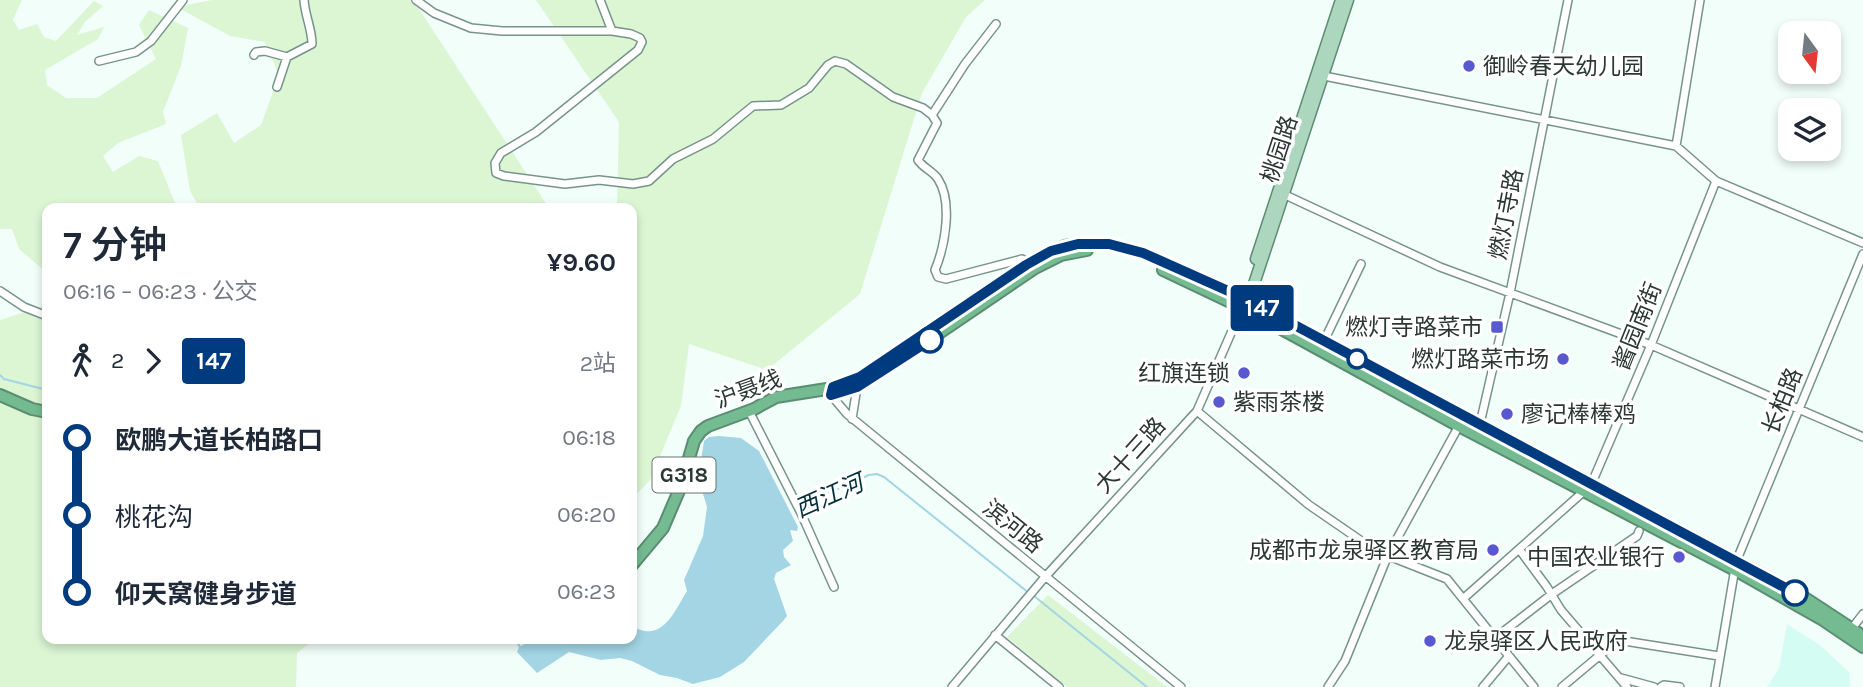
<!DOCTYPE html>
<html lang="zh">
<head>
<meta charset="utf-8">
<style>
	:root { --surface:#fff; --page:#f6f6f7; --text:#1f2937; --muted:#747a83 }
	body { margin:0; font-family:Karla,"Noto Sans SC",sans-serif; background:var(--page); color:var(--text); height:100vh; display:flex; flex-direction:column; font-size:26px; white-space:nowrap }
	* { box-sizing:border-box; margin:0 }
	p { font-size:23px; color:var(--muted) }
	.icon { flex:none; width:38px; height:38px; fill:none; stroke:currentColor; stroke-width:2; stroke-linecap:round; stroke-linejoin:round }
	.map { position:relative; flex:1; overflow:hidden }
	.sheet { position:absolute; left:42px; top:203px; width:595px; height:441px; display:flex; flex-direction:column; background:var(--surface); border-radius:14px; box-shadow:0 4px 10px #0003 }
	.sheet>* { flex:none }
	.badge { padding:0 14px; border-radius:5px; font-size:24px; line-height:46px }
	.needle { width:46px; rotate:165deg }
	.buttons { position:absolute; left:1778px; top:21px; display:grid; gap:14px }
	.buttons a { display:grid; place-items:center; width:63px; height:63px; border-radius:14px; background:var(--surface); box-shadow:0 4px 10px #0003; font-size:35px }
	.map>.badge { position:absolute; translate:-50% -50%; box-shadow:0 0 0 4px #fff }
	.legs { display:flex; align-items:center; gap:10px; height:77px; padding:0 21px; font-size:23px }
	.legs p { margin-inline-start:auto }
	.head { display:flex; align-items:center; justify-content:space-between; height:119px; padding:0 21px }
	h1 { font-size:38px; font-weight:600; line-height:52px }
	ul { padding:0 21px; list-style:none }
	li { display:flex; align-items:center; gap:24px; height:77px; font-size:26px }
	li i { display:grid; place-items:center; width:10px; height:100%; margin:0 9px; background:currentColor }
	li i::after { content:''; width:18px; height:18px; margin:-9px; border:5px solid; border-radius:50%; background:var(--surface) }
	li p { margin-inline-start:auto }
	li:first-child i { background:linear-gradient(#0000 50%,currentColor 0) }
	li:last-child i { background:linear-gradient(currentColor 50%,#0000 0) }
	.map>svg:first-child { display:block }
	.built { fill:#d4fcf2 }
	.green { fill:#dcf5d3 }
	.water { fill:#a3d5e4 }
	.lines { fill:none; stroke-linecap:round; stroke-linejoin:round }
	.stream { stroke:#a3d5e4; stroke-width:2 }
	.minor-casing { stroke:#77948c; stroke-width:10 }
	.major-casing { stroke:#5b8d71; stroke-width:13 }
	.highway-casing { stroke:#5b8d71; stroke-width:14 }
	.minor { stroke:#fff; stroke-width:7 }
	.major { stroke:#acd6be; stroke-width:10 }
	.highway { stroke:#74bb92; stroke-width:10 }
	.line-1-casing { stroke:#fff; stroke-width:16 }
	.line-1 { stroke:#003b80; stroke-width:10 }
	.poi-dot { fill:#5859d1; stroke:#fff; stroke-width:2.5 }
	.stop-1-dot { fill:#fff; stroke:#003b80; stroke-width:3.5 }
	.labels { text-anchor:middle; stroke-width:7; stroke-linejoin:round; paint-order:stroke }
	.shield { fill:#fff; stroke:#6b7472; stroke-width:2 }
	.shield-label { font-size:21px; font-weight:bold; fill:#2c3835 }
	.poi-label { font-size:23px; fill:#2c3835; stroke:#fff; text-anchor:end }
	.street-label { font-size:23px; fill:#2c3835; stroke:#fff }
	.water-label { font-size:24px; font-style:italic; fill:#00303b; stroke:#fff }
</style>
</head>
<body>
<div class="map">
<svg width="1863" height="687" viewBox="0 0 1863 687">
	<rect width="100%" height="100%" fill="#f2fefa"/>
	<path class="built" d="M 1787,624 L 1821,646 L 1849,672 L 1850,687 L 1767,687 L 1779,668 Z"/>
	<path class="green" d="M 0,0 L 22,0 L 13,20 L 19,30 L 37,24 L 44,37 L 56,41 L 94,1 L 103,6 L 85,22 L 77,35 L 104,27 L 98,39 L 45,70 L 47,85 L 66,98 L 97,98 L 156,59 L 139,25 L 149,10 L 188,28 L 181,66 L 163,112 L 166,124 L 118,143 L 103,156 L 113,172 L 139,156 L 158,161 L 177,208 L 47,208 L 47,273 L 19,249 L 12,229 L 0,229 Z
		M 212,0 L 410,0 L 419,9 L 549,208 L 200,208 L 190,191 L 181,135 L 217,113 L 234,143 L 261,125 L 279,76 L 265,42 L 230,36 L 177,7 Z
		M 536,0 L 985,0 L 966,17 L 922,93 L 860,294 L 767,370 L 689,344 L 681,406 L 650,480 L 632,499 L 632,208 L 617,208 L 619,122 Z
		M 47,305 L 47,639 L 315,639 L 297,653 L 296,687 L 0,687 L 0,320 Z
		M 1048,595 L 1167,687 L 1067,687 L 1007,637 Z"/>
	<path class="water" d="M 719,436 L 741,438 L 759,451 L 798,527 L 797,531 L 790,530 L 793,541 L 783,550 L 784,557 L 791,565 L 776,573 L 774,579 L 787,616 L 783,621 L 744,662 L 720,677 L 693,684 L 677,678 L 660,675 L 632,661 L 620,658 L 601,660 L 569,652 L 537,673 L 517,652 L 519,647 L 532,640 L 632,639 L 632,626 C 662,644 674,612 687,591 L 684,580 L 703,536 L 707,507 L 697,474 L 700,467 L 704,441 L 709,437 Z"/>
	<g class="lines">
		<path class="stream" d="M 0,375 L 4,379 L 47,390
			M 799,506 L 869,475 L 877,474 L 884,477 L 1029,593
			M 1034,596 L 1147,687
			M 515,639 L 520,647"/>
		<defs>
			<path id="minor" d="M 416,0 L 434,13 L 471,28 L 502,31 L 612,31 L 631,34 L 640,38 L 642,42 L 638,50 L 536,132 L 501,153 L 495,163 L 496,173 L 504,176 L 565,184 L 599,180 L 633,184 L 649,181 L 673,159 L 713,139 L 753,106 L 781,105 L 809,88 L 828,65 L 835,61 L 846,64 L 893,97 L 923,108 L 932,115 L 937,123 L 918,160 C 923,168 933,171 938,179 C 953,202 945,246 935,270 L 938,277 L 946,279 L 1022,259 L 1029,263
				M 600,0 L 612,31
				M 254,55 L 256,52 L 265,51 L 287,57 L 312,44 C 312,29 305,16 304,0
				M 99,61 L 136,52 L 151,41 L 183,0
				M 1319,75 L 1676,146 L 1716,181 L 1863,243
				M 277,87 L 287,57
				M 932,115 L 965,64 L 996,24
				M 1676,146 L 1700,0
				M 1281,193 L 1440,267 L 1651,345 L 1863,437
				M 0,291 L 24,307 L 47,316
				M 1324,341 L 1361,264
				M 833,388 L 831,395 L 847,414 L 1181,687
				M 749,411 L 801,513 L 834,587
				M 1197,411 L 1309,505 L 1376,551 L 1447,579 L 1534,687
				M 852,419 L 857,387
				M 1479,428 L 1510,293 L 1568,0
				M 1519,549 L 1547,587 L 1561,610 L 1627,687
				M 1464,598 L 1591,485 L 1651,345 L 1716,181
				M 1853,627 L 1863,614
				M 995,635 L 1059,687
				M 1495,638 L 1552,594 L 1637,536 L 1639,531
				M 1621,678 L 1654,687
				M 952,687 L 1045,577 L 1197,411 L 1242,308
				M 1328,687 L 1345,661 L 1388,555 L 1461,422
				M 1483,687 L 1509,656
				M 1562,687 L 1618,640 L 1719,656
				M 1661,687 L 1664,685 L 1680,687
				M 1715,687 L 1736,562 L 1863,254"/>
			<path id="major" d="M 1256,259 L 1341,0
				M 1247,305 L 1348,0"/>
			<path id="highway" d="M 1163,270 L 1245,309 L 1459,426 L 1735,570 L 1823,620 L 1863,647
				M 898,361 L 1035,268 L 1061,255 L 1087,250
				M 0,395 L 32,409 L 47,412
				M 632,565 L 663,528 L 681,486 L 694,441 L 701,431 L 708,426 L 754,409 L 776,397 L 833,388 L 860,377 L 1037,258 L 1065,246 L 1078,244 L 1109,244 L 1143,253 L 1244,298 L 1802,596 L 1863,636"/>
		</defs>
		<use href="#minor" class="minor-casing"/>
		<use href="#major" class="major-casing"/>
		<use href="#highway" class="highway-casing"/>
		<use href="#minor" class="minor"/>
		<use href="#major" class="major"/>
		<use href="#highway" class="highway"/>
	</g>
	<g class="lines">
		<defs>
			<path id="line-1" d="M 930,340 L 857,387 L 831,395 L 833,387 L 860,377 L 1026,265 L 1051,251 L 1078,244 L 1109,244 L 1143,253 L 1244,298 L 1795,593"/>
		</defs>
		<use href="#line-1" class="line-1-casing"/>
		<use href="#line-1" class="line-1"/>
	</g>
	<g class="poi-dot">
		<circle cx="1469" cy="66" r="7"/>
		<rect x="1490" y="320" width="14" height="14" rx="3.5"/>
		<circle cx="1563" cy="359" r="7"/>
		<circle cx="1244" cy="373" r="7"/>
		<circle cx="1219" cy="402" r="7"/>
		<circle cx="1507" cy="414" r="7"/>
		<circle cx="1493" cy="550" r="7"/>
		<circle cx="1679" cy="557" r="7"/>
		<circle cx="1430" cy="641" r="7"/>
	</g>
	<g class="stop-1-dot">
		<circle cx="930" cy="340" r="12"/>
		<circle cx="1357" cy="359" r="9"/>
		<circle cx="1795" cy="593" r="12"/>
	</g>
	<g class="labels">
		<rect class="shield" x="652.5" y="457.5" width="63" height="35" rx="5"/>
		<g class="shield-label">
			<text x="684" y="482">G318</text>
		</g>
		<g class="poi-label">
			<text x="1483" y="74" text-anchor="start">御岭春天幼儿园</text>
			<text x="1483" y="335">燃灯寺路菜市</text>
			<text x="1549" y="367">燃灯路菜市场</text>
			<text x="1230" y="381">红旗连锁</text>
			<text x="1233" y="410" text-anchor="start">紫雨茶楼</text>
			<text x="1521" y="422" text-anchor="start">廖记棒棒鸡</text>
			<text x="1479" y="558">成都市龙泉驿区教育局</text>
			<text x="1665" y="565">中国农业银行</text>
			<text x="1444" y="649" text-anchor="start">龙泉驿区人民政府</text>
		</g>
		<g class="street-label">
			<text transform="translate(1279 149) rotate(-72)" y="8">桃园路</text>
			<text transform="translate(1506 214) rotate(-79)" y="8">燃灯寺路</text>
			<text transform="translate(1637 326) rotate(-68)" y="8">酱园南街</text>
			<text transform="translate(748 389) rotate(-20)" y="8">沪聂线</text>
			<text transform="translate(1782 401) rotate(-68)" y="8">长柏路</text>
			<text transform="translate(1130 455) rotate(-48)" y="8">大十三路</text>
			<text transform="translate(1013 526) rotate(39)" y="8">滨河路</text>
		</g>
		<g class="water-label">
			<text transform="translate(829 496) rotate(-24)" y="8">西江河</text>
		</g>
	</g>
</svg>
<div class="buttons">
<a><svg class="needle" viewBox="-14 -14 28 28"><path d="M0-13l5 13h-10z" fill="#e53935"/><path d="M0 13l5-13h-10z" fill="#747a83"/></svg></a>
<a><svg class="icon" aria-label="layers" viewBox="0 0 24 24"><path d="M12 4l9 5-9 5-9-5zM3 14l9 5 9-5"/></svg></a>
</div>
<b class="badge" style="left:1262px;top:308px;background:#003b80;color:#fff">147</b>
<section class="sheet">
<div class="head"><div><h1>7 分钟</h1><p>06:16 – 06:23 · 公交</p></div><b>¥9.60</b></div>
<div class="legs"><svg class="icon" aria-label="walk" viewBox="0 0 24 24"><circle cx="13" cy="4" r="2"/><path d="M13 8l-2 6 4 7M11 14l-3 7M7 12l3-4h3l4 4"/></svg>2<svg class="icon" aria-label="forward" viewBox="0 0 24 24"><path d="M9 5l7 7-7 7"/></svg><b class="badge" style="background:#003b80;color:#fff">147</b><p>2站</p></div>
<ul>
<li><i style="color:#003b80"></i><b>欧鹏大道长柏路口</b><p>06:18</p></li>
<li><i style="color:#003b80"></i><span>桃花沟</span><p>06:20</p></li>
<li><i style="color:#003b80"></i><b>仰天窝健身步道</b><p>06:23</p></li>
</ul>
</section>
</div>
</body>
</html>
